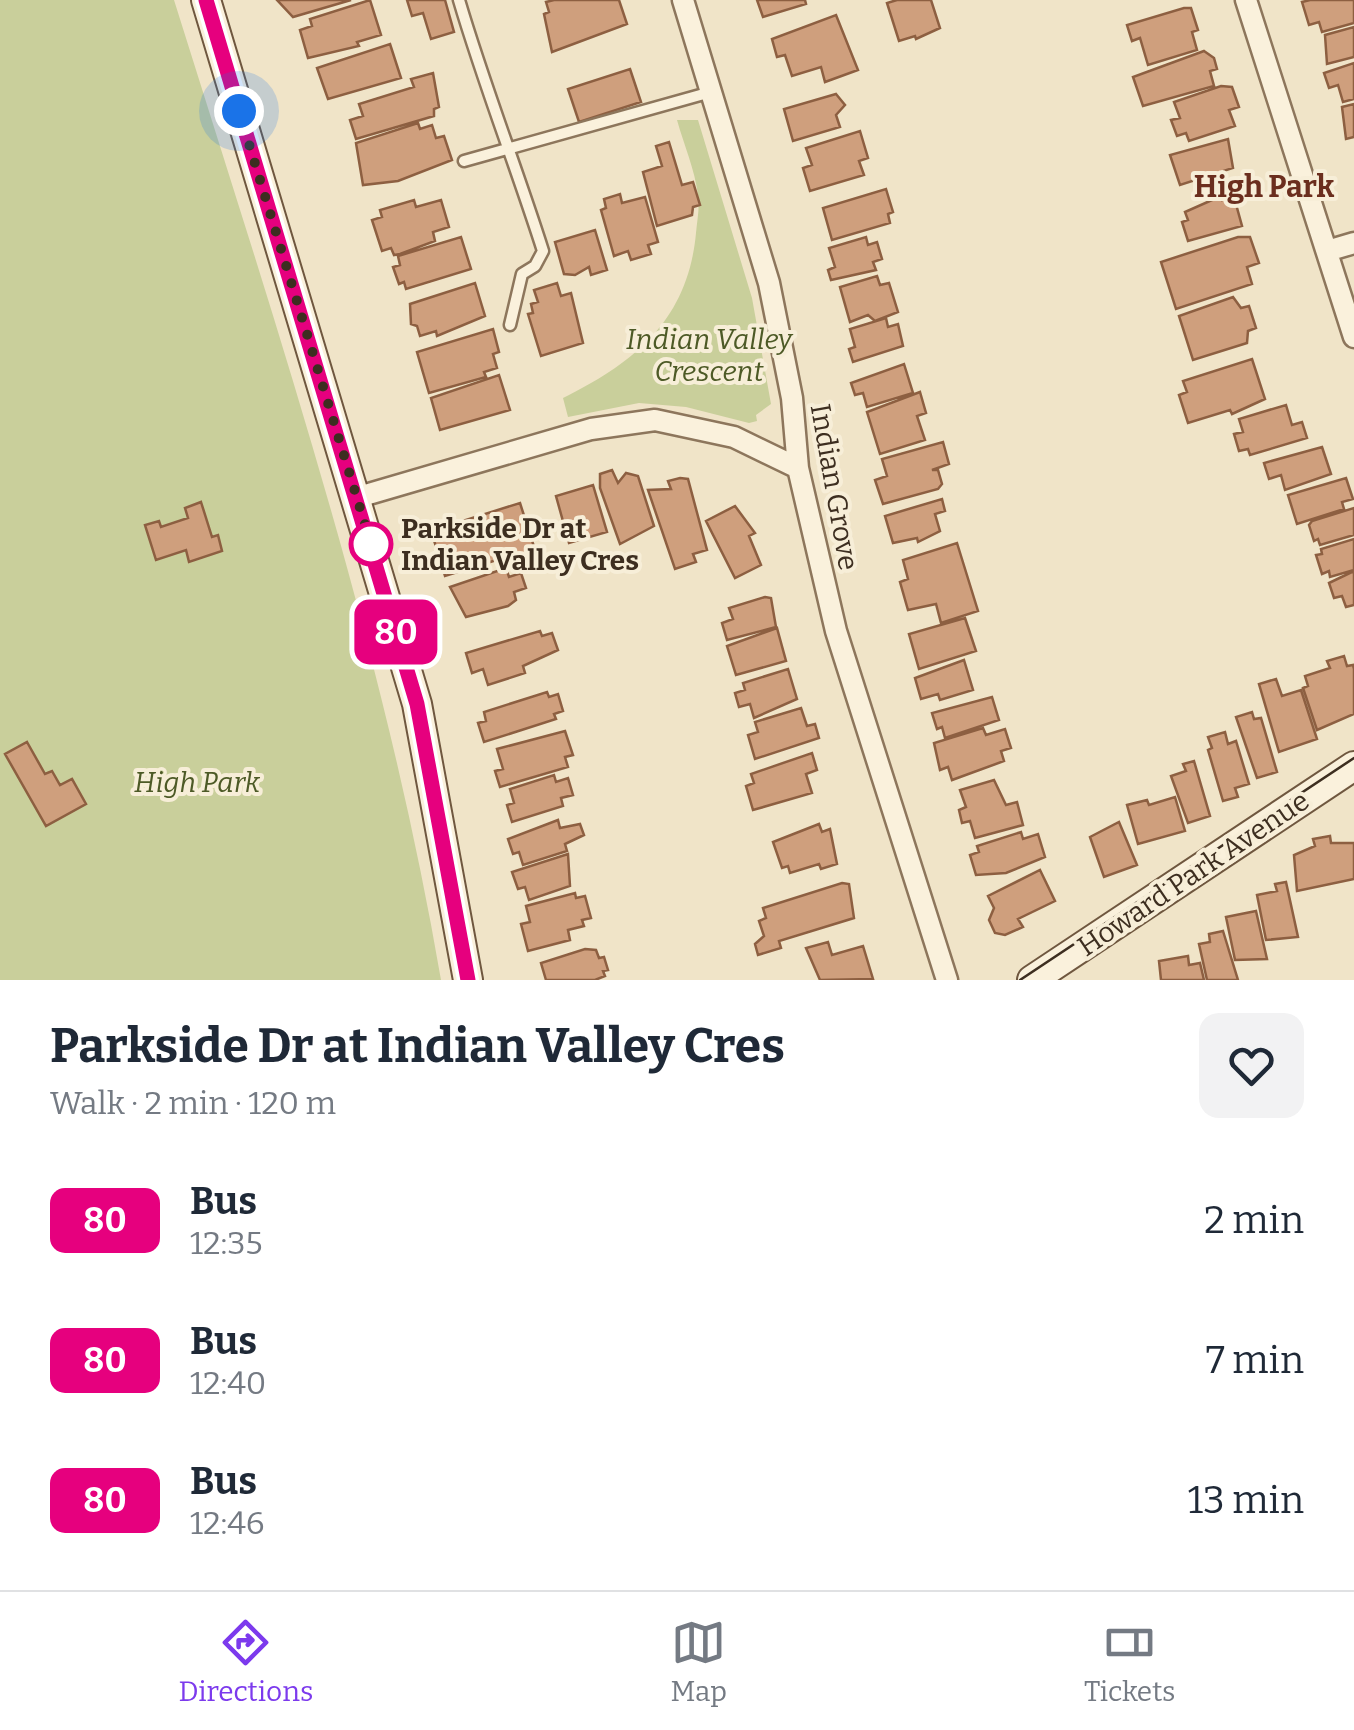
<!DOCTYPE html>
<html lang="en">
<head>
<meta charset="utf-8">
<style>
	:root { --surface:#fff; --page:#f2f2f3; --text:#1f2937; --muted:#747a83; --line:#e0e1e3; --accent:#7c3aed }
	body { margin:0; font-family:Bitter,serif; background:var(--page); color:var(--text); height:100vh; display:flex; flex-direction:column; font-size:38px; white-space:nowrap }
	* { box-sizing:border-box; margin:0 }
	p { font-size:32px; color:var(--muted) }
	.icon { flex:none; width:55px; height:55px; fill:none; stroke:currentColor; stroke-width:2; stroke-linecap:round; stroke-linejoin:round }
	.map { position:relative; height:980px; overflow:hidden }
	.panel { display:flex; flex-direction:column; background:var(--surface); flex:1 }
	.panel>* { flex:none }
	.badge { padding:0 20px; border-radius:15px; font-size:35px; line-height:65px }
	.you { position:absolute; width:50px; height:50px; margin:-25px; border:8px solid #fff; border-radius:50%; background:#1a73e8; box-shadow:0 0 0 15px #1a73e833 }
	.map>.badge { position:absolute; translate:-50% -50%; box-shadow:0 0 0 5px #fff }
	.round { display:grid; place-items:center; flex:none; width:105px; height:105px; border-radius:20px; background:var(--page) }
	.headline { display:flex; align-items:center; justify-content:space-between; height:170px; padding:0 50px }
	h1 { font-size:48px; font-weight:700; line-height:75px }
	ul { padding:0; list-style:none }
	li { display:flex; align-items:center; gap:30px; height:140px; padding:0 50px }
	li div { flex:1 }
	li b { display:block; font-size:38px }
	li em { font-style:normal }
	li .badge { min-width:110px; font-weight:700; text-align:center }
	.tab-bar { display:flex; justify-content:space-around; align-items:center; height:140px; border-top:2px solid var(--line); background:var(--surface); font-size:28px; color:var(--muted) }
	.tab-bar a { display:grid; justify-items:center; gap:5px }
	.tab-bar .on { color:var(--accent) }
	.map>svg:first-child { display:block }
	.green { fill:#c9cf9b }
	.building { fill:#cf9f7d; stroke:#8d5f41; stroke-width:2.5 }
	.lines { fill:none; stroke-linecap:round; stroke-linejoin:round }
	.lane-casing { stroke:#8d765c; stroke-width:15 }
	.street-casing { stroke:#8d765c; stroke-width:25 }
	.secondary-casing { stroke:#6f573f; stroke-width:32 }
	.lane { stroke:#faf1dc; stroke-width:10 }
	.street { stroke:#faf1dc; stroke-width:20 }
	.secondary { stroke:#faf1dc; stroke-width:28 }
	.tram { stroke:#3d2e20; stroke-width:2.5 }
	.line-casing { stroke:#fff; stroke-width:22 }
	.line { stroke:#e6007e; stroke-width:15 }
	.walk { stroke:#3d2e20; stroke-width:10; stroke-dasharray:0 18 }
	.stop-dot { fill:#fff; stroke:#e6007e; stroke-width:5 }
	.labels { text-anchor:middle; stroke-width:8; stroke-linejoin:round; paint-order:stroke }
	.park-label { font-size:28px; font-style:italic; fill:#4d5a26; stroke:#f7eed8 }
	.street-label { font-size:28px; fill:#3d2e20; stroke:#f7eed8 }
	.stop-label { font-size:28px; font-weight:bold; fill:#3d2e20; stroke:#f7eed8; text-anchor:start }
	.neighbourhood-label { font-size:30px; font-weight:bold; fill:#6b2e1e; stroke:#f7eed8 }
</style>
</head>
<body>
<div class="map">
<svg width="1354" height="980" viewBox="0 0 1354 980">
	<rect width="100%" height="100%" fill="#f0e4c8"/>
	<path class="green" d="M 0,0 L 174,0 C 275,323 384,646 441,980 L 0,980 Z
		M 677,120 L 698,120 L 752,298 L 771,404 L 756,415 L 757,421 L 749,423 L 686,407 L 639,403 L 568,417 L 563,398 C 636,362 688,319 696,233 C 697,221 700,207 698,195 C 695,170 684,145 677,120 Z"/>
	<path class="building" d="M 277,0 L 351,0 L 293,17 Z
		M 370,0 L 381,35 L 357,42 L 359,46 L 308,58 L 300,30 L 312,26 L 310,19 Z
		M 407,0 L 445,0 L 454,32 L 431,39 L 423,13 L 412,16 Z
		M 554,0 L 619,0 L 627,24 L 552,52 L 544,14 L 549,12 L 546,2 Z
		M 757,0 L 805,0 L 806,4 L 763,17 Z
		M 897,0 L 931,0 L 940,28 L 916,39 L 915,36 L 899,41 L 887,3 Z
		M 1310,0 L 1354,0 L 1354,23 L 1322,32 L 1319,22 L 1309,25 L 1302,2 Z
		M 1184,8 L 1191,8 L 1198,30 L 1192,32 L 1197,50 L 1148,65 L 1140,38 L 1132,41 L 1127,25 Z
		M 836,15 L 858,70 L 825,82 L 821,67 L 792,76 L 785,55 L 777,57 L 772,39 Z
		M 1354,27 L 1354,57 L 1327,64 L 1325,35 Z
		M 390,44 L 401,78 L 328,99 L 317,68 Z
		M 1204,51 L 1214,58 L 1217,69 L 1210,71 L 1214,86 L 1143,106 L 1133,77 Z
		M 1354,63 L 1354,99 L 1343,102 L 1338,85 L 1329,88 L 1324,73 Z
		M 630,69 L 641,102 L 579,122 L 568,89 Z
		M 433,73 L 439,107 L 434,109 L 434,116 L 356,139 L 350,120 L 363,116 L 359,104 L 414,87 L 411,79 Z
		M 1221,86 L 1232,87 L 1239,107 L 1229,110 L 1235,126 L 1189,141 L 1186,133 L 1177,136 L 1171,120 L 1180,118 L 1174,102 Z
		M 836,94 L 845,105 L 836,115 L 840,127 L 793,141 L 784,109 Z
		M 1354,104 L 1354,137 L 1346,139 L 1342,107 Z
		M 418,123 L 420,129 L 432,125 L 436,138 L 444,136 L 452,160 L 398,181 L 363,185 L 356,143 Z
		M 860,131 L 868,158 L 859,161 L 864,175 L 810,191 L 803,168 L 812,165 L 806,148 Z
		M 1228,139 L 1233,168 L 1180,185 L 1170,155 Z
		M 669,142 L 682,185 L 693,182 L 700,205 L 693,207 L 692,215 L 657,226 L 643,172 L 662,166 L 656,146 Z
		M 886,189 L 893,212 L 888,214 L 890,223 L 832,240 L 823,208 Z
		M 620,194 L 622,203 L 645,197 L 658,242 L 648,245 L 651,254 L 631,260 L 628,251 L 614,256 L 601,210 L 606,208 L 604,199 Z
		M 1221,196 L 1222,200 L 1234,197 L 1242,226 L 1188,241 L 1182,222 L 1188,220 L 1185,212 Z
		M 414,200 L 416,207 L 441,200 L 449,227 L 433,232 L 435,241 L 400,254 L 394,255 L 391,248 L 382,251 L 372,220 L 382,217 L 380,210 Z
		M 595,230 L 607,270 L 591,275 L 589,267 L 575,275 L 564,274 L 555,242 Z
		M 461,237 L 471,269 L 406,289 L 404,282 L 399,284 L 393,267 L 400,265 L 398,256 Z
		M 866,237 L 868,245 L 877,242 L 882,259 L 873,262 L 876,270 L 831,280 L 828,270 L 835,267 L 829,248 Z
		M 1238,237 L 1250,237 L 1259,263 L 1247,267 L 1252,284 L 1176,309 L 1161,262 Z
		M 877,276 L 880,285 L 889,283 L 898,312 L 875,321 L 868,315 L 850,322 L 840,287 Z
		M 475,283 L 485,316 L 437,336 L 436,331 L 420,336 L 417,326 L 411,324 L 410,304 Z
		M 557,283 L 561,296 L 571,293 L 583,343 L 541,356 L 528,314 L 533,313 L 531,304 L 538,302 L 534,290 Z
		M 1233,297 L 1241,308 L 1249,306 L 1256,328 L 1248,331 L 1247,343 L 1193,360 L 1179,316 Z
		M 886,318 L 888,327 L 898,324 L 903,346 L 853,362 L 849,349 L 855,347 L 850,329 Z
		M 493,329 L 499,352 L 493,354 L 497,368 L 484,372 L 486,377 L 429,393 L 417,352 Z
		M 1252,359 L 1265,399 L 1232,414 L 1230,410 L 1188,423 L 1179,395 L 1187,392 L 1183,381 Z
		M 904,364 L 913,393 L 867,407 L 863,393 L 855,395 L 851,383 Z
		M 499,375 L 510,410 L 440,430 L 431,398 Z
		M 920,392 L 926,413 L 917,416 L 925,440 L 880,454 L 867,412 Z
		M 1286,405 L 1292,425 L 1302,422 L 1307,438 L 1250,455 L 1248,449 L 1239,451 L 1234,434 L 1243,432 L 1239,419 Z
		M 943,442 L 949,464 L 932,470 L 938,470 L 942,484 L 938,489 L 883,504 L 875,480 L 887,476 L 882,459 Z
		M 1322,447 L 1331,474 L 1285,490 L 1281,475 L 1269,479 L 1264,463 Z
		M 612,470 L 618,483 L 626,473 L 638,476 L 654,526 L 620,544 L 600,488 L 600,474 Z
		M 680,478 L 688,479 L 707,550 L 693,554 L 696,562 L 675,569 L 648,490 L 671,489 L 668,481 Z
		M 1346,478 L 1353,499 L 1342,502 L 1344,509 L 1297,524 L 1288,495 Z
		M 593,485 L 607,532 L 569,543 L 556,496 Z
		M 942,499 L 945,511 L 935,514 L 940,531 L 918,542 L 917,538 L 893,543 L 885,516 Z
		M 201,502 L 212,537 L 218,535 L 222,551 L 189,562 L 186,550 L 156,560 L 145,525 L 159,521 L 161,527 L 188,518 L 185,508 Z
		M 520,503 L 537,556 L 519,562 L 516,554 L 445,576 L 433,537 L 437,529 Z
		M 735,506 L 755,533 L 749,536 L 761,565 L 735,578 L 706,521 Z
		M 1354,508 L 1354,535 L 1320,545 L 1318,539 L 1314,541 L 1309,525 L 1312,521 Z
		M 1354,539 L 1354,570 L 1330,577 L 1329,571 L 1322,574 L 1316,555 L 1322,554 L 1321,549 Z
		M 957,543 L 978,611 L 941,623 L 936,604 L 908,610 L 900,582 L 908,579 L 903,560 Z
		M 506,568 L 509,577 L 521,573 L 526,588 L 514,592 L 516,600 L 508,606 L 466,617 L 450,587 Z
		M 1354,571 L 1354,605 L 1346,607 L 1342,596 L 1334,598 L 1329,583 Z
		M 765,597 L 771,598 L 776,627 L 727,640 L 722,623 L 733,619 L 729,608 Z
		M 965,618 L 976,651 L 919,669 L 909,634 Z
		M 777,628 L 786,661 L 736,675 L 727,646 Z
		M 540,631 L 542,636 L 552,633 L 558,650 L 523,666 L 525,673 L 488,685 L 483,669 L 472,673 L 466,653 Z
		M 1344,656 L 1347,666 L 1353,665 L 1354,669 L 1354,714 L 1317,730 L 1303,688 L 1308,686 L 1305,676 L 1330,668 L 1327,661 Z
		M 964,660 L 973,690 L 940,700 L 938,694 L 921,699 L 915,678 Z
		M 788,669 L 797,699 L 754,718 L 750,704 L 739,707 L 735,693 L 745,690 L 743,683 Z
		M 1276,679 L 1282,696 L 1301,690 L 1317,739 L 1279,752 L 1259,684 Z
		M 547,692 L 549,697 L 558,694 L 563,711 L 554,714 L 556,719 L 484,742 L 478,723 L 486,721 L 484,712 Z
		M 992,697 L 999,720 L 945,738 L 942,727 L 937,729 L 932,713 Z
		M 801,708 L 807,726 L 815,724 L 819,738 L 755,759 L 748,735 L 758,732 L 755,722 Z
		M 1252,712 L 1254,719 L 1261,718 L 1277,772 L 1257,778 L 1236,717 Z
		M 983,728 L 986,735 L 1005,729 L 1011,748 L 1001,751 L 1004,761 L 952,780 L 948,767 L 940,770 L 934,743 Z
		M 565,731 L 573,755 L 565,757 L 568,767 L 500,787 L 495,771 L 503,769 L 497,749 Z
		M 1225,732 L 1228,744 L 1236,741 L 1249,784 L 1235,788 L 1238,797 L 1223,801 L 1208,750 L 1212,748 L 1208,737 Z
		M 27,742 L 45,774 L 52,771 L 60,785 L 72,779 L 86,804 L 46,826 L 5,754 Z
		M 812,753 L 817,770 L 806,774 L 812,793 L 753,810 L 746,786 L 754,783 L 751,774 Z
		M 1194,761 L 1210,816 L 1188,823 L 1171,776 L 1186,771 L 1183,764 Z
		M 554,775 L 556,782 L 568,778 L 573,795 L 561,798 L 563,806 L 512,822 L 507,805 L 514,803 L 510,789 Z
		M 994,780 L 1006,805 L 1017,802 L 1023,825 L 975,838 L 970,821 L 962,823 L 959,810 L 966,807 L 960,790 Z
		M 1175,797 L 1185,831 L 1138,844 L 1127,805 L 1147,800 L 1149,805 Z
		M 558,820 L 560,828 L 580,824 L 584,835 L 565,844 L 567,851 L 523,865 L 519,852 L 513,854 L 508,839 Z
		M 1119,822 L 1137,865 L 1104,877 L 1090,837 Z
		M 819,824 L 822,832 L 830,829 L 837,864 L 821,869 L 819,864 L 790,873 L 788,866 L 782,868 L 773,842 Z
		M 1021,832 L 1023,839 L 1038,834 L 1045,857 L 1006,873 L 976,875 L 970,855 L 979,852 L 977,846 Z
		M 1330,836 L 1331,843 L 1354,843 L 1354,879 L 1297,891 L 1294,855 L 1315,846 L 1313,839 Z
		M 568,854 L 570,886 L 529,900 L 525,887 L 518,889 L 512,872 Z
		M 1040,870 L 1055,901 L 1018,919 L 1023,927 L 1005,935 L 995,933 L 989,920 L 994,908 L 988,896 Z
		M 1286,882 L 1298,937 L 1266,940 L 1257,895 L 1277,891 L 1275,884 Z
		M 842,883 L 849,884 L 854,918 L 779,941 L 781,948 L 758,955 L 755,944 L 764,936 L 759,921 L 766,918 L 763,908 Z
		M 575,893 L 576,898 L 585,896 L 591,918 L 582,920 L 584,926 L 568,930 L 570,940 L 528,951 L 521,924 L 530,922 L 526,906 Z
		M 1256,911 L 1267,959 L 1235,960 L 1226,917 Z
		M 1223,931 L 1238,980 L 1207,980 L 1199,944 L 1210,942 L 1209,934 Z
		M 828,942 L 832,955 L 863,946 L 873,979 L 820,980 L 806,948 Z
		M 585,949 L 596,950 L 599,958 L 604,957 L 608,970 L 603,971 L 605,976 L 595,980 L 546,980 L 541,963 Z
		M 1188,956 L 1189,965 L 1200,963 L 1204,980 L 1161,980 L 1159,961 Z"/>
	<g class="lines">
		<defs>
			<path id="lane" d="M 459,0 C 484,85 516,166 543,251 L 535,266 L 522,274 L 510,325
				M 464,161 L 711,92"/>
			<path id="street" d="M 683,0 L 769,283 L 792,398 L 798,468 L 836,631 L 947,980
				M 1246,0 L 1354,337
				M 1327,251 L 1354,243
				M 355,498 L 591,429 L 655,420 L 734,437 L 798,468"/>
			<path id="secondary" d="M 206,0 L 417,704 L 468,980
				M 1032,980 L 1354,766"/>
		</defs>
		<use href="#lane" class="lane-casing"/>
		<use href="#street" class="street-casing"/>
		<use href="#secondary" class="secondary-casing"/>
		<use href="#lane" class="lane"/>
		<use href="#street" class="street"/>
		<use href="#secondary" class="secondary"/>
		<path class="tram" d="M 1020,980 L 1354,758"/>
	</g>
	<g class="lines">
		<defs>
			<path id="line" d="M 206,0 L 417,704 L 468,980"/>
		</defs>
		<use href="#line" class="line-casing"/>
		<use href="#line" class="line"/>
		<path class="walk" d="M 239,111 L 371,544"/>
	</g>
	<circle class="stop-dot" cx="371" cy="544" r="20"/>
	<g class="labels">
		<g class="park-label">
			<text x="709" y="349">Indian Valley<tspan x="709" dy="32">Crescent</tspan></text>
			<text x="197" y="792">High Park</text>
		</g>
		<g class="street-label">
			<text transform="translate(835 487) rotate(80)" y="10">Indian Grove</text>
			<text transform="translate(1193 873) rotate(-34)" y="10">Howard Park Avenue</text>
		</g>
		<g class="stop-label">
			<text x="401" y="538">Parkside Dr at<tspan x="401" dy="32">Indian Valley Cres</tspan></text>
		</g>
		<g class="neighbourhood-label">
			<text x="1264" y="197">High Park</text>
		</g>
	</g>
</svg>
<div class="you" style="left:239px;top:111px"></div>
<b class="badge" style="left:396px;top:632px;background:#e6007e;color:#fff">80</b>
</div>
<section class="panel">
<div class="headline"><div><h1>Parkside Dr at Indian Valley Cres</h1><p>Walk · 2 min · 120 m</p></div><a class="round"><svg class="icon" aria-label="heart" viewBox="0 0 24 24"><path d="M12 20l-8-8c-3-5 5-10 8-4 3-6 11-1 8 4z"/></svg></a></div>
<ul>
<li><span class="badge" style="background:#e6007e;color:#fff">80</span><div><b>Bus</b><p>12:35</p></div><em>2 min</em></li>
<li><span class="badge" style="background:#e6007e;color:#fff">80</span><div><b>Bus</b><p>12:40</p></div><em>7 min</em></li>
<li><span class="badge" style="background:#e6007e;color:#fff">80</span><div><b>Bus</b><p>12:46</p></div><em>13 min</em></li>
</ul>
</section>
<nav class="tab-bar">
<a class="on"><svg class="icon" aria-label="directions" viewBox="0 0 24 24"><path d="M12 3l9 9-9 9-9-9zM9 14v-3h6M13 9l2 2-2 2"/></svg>Directions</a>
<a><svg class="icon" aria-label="map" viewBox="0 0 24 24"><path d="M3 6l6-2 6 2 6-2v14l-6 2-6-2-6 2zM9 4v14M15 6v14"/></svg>Map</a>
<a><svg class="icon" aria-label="tickets" viewBox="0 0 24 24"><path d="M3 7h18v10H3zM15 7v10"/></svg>Tickets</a>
</nav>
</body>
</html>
